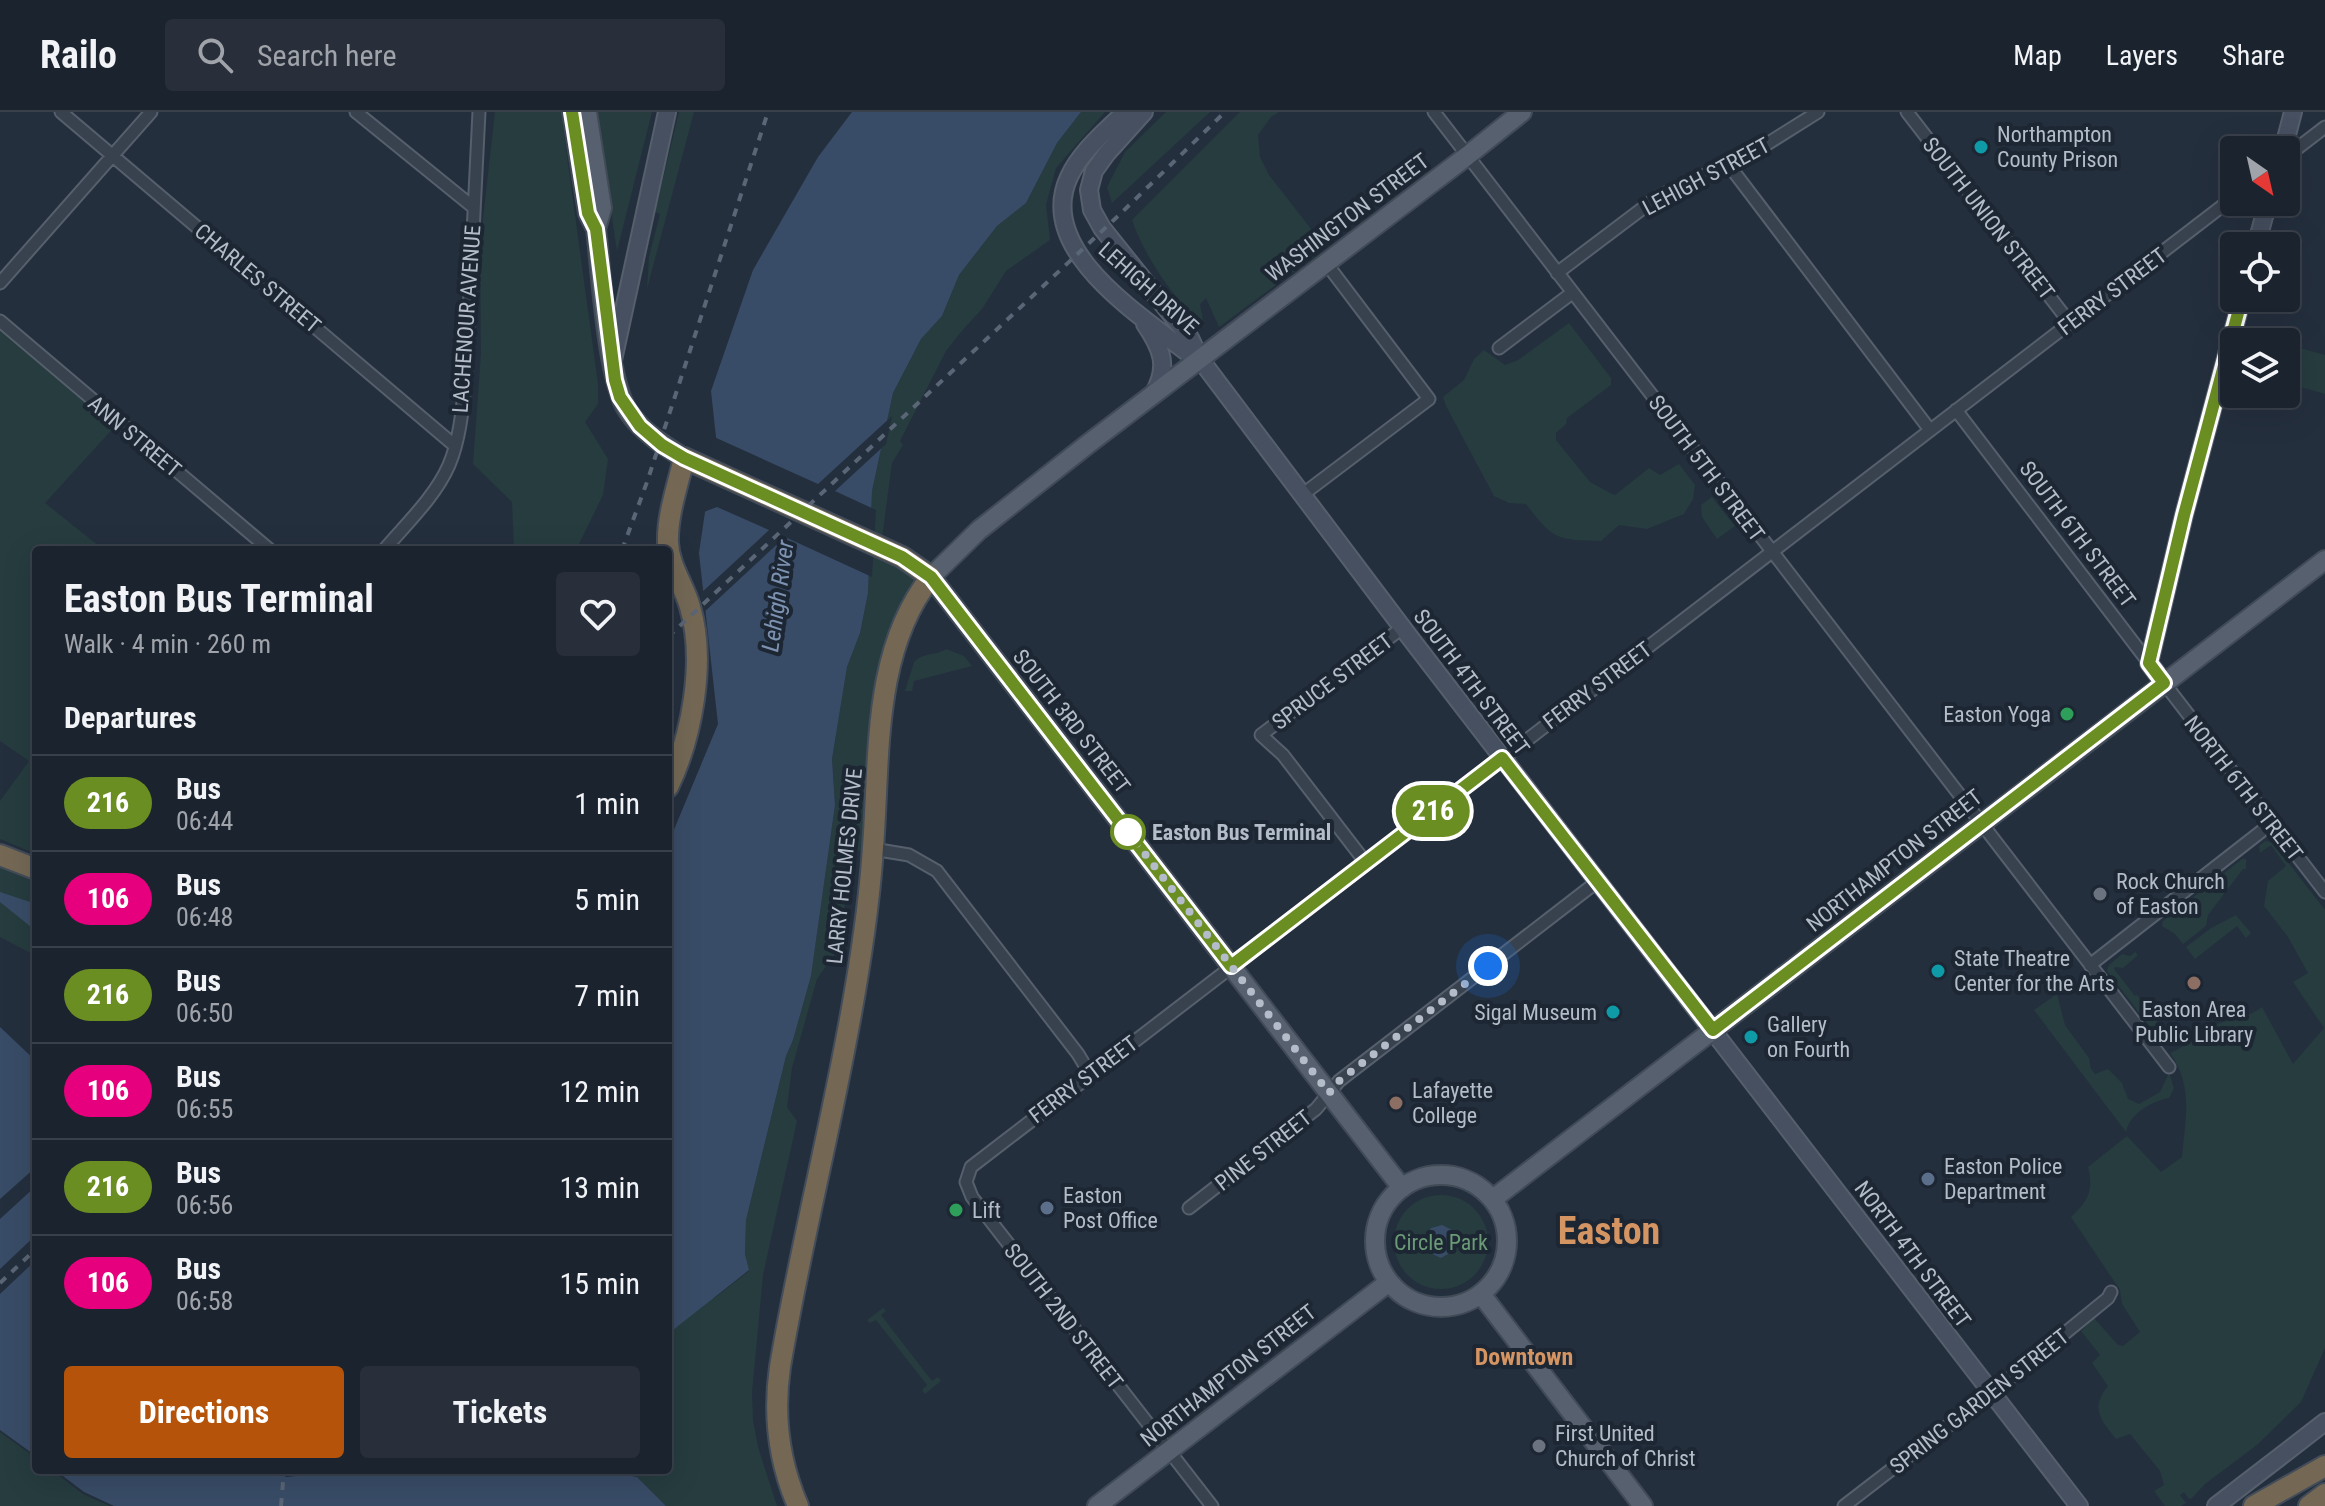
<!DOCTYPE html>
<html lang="en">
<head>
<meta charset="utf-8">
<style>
	:root { --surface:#1b232e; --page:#282f3a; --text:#f1f3f6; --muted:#a0a4aa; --line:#39404a; --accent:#b45309 }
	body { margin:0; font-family:"Roboto Condensed",sans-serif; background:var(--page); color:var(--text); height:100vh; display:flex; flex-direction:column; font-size:30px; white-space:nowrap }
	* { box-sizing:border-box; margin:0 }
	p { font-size:26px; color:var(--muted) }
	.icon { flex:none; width:44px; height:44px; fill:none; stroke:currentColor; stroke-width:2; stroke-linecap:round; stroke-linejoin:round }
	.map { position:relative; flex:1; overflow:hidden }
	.drawer { position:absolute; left:32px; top:434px; width:640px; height:928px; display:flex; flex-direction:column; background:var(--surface); border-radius:8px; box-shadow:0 8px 32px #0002,0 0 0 2px var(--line) }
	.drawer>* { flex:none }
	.badge { padding:0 16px; border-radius:26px; font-size:28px; line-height:52px }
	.needle { width:52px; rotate:146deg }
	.tools { position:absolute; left:2220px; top:24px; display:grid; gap:16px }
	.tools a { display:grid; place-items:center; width:80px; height:80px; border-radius:8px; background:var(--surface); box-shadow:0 8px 32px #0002,0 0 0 2px var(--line); font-size:40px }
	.you { position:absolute; width:40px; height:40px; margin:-20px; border:6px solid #fff; border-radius:50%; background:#1a73e8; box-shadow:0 0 0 12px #1a73e833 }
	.map>.badge { position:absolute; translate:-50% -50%; box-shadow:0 0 0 4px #fff }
	h2 { padding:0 32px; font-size:30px; line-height:72px }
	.round { display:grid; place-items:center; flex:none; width:84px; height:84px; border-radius:8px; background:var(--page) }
	.head { display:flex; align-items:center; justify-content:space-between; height:136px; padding:0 32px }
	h1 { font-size:38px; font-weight:700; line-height:60px }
	.action { display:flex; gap:16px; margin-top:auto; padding:16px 32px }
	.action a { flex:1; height:92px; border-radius:8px; background:var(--accent); color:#fff; font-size:32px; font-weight:700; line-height:92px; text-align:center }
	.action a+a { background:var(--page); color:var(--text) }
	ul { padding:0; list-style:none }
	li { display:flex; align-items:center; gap:24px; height:96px; padding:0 32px; border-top:2px solid var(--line) }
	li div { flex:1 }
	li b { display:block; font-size:30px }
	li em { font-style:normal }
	li .badge { min-width:88px; font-weight:700; text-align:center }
	header { display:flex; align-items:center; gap:48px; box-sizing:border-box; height:112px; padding:0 40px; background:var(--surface); border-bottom:2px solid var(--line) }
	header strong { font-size:38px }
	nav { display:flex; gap:44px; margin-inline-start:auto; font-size:28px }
	.search { width:560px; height:72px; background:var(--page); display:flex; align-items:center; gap:20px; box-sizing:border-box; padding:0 28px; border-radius:8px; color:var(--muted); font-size:30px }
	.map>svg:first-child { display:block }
	.green { fill:#263c3f }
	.water { fill:#394c67 }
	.pier { fill:#242f3e }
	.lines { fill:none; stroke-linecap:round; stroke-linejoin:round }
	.street-casing { stroke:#565f6c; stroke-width:15 }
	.secondary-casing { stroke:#565f6c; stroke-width:20 }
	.primary-casing { stroke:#414a57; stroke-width:22 }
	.highway-casing { stroke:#434c59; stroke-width:24 }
	.street { stroke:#38414e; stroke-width:11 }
	.secondary { stroke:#465061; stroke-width:16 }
	.primary { stroke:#56606e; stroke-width:18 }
	.highway { stroke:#746855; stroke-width:20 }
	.rail { stroke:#5a6575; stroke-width:4; stroke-dasharray:8 8; stroke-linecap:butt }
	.line-casing { stroke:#fff; stroke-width:18 }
	.line { stroke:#6b8e23; stroke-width:12 }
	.walk { stroke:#b4bcc9; stroke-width:8; stroke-dasharray:0 14.4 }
	.culture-dot { fill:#0f9aa8; stroke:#1d2633; stroke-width:3 }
	.leisure-dot { fill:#2e9e5b; stroke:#1d2633; stroke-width:3 }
	.stop-dot { fill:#fff; stroke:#6b8e23; stroke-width:4 }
	.worship-dot { fill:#6b7280; stroke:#1d2633; stroke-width:3 }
	.education-dot { fill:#8d6e63; stroke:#1d2633; stroke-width:3 }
	.service-dot { fill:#5c6f8a; stroke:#1d2633; stroke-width:3 }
	.labels { text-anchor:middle; stroke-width:8; stroke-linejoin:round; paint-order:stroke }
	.poi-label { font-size:22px; fill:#b4bcc9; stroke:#1d2633; text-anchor:start }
	.street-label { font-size:22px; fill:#b4bcc9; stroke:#1d2633 }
	.stop-label { font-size:22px; font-weight:bold; fill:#b4bcc9; stroke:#1d2633; text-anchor:start }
	.park-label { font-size:22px; fill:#6b9a76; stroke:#1d2633 }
	.water-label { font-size:24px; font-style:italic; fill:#7c92b1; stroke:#1d2633 }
	.neighbourhood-label { font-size:24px; font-weight:bold; fill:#d59563; stroke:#1d2633 }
	.town-label { font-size:38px; font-weight:bold; fill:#d59563; stroke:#1d2633 }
</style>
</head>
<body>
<header>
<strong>Railo</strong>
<div class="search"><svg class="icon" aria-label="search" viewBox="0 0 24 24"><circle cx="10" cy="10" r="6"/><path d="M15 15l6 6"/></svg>Search here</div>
<nav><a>Map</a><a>Layers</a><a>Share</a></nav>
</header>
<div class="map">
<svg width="2325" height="1394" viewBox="0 0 2325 1394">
	<rect width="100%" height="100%" fill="#242f3e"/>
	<path class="green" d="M 495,0 L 561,0 L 598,272 L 598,292 L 585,310 L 608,347 L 603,383 L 576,438 L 514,438 L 512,390 L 473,352 L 481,241 L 480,133 Z
		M 596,0 L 652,0 L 617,139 Z
		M 679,0 L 694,0 L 647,177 L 649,145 L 660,102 L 655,100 Z
		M 1081,0 L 1105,0 L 1056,56 L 1046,93 L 1050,128 L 1006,159 L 982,197 L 960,221 L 946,239 L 900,329 L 903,333 L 892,351 L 880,441 L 931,465 L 897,534 L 873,737 L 857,739 L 850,760 L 840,822 L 834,843 L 817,867 L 792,956 L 787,995 L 797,1009 L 763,1163 L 752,1281 L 753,1308 L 758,1335 L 777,1394 L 666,1394 L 637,1365 L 617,1361 L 615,1358 L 668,1358 L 668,1208 L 717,1184 L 749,1159 L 745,1142 L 746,1108 L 786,944 L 793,928 L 811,864 L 835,693 L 832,647 L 847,555 L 860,521 L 868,481 L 872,379 L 893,281 L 921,227 L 942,204 L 959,163 L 997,114 L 1026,91 L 1057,31 Z
		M 1166,0 L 1210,0 L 1112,91 L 1107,75 L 1125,40 Z
		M 1240,0 L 1279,0 L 1271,5 L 1258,23 L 1260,45 L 1269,63 L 1326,136 L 1219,215 L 1206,186 L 1200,192 L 1204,215 C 1176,190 1144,144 1132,108 Z
		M 0,209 L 119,310 L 45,391 L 104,438 L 36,438 L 36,742 L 0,727 L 0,689 L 29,649 L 0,629 Z
		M 1569,211 L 1611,266 L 1611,273 L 1567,306 L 1566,312 L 1556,321 L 1556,328 L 1590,370 L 1612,382 L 1615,383 L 1649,356 L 1660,363 L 1679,352 L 1695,373 L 1693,387 L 1684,402 L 1647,417 L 1619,413 L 1601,429 C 1557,428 1553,428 1526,392 L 1509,391 L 1494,384 L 1446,294 L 1443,285 L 1464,268 L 1474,247 L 1484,238 L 1505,253 L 1518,248 Z
		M 2286,232 L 2325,243 L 2325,282 L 2286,271 Z
		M 1712,385 L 1735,414 L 1717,427 L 1702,405 L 1701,393 Z
		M 946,537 L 964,544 L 972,554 L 914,569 L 912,579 L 905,579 L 914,550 C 926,539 937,544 946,537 Z
		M 2265,729 L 2273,731 L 2325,798 L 2325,1236 L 2301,1290 L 2257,1333 L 2205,1372 L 2192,1386 L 2189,1387 L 2184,1380 L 2180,1383 L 2186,1391 L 2181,1394 L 2165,1394 L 2154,1379 L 2164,1373 L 2160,1359 L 2130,1322 L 2116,1327 C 2100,1307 2090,1296 2108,1274 L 2092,1251 L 2100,1243 L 2081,1219 L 2094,1206 L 2118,1233 L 2123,1234 L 2140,1220 L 2122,1192 L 2120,1178 L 2071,1105 C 2088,1089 2094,1078 2088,1055 L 2127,1024 L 2161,1060 L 2182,1045 C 2185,1007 2194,975 2170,941 C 2188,934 2203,918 2220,911 C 2236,905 2248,906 2262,895 L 2293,952 L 2324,916 L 2293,870 L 2308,861 L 2288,825 L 2264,794 L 2268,769 L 2286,754 L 2271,733 L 2260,741 L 2259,734 Z
		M 2242,747 L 2246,747 L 2246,757 L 2243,757 L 2208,803 L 2206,814 L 2183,832 L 2175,822 L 2162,814 L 2163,809 Z
		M 0,753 L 36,766 L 36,844 L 0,825 Z
		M 2236,803 L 2251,821 L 2246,826 L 2237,814 L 2195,847 L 2186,835 L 2211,816 Z
		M 2135,840 L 2138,843 L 2123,856 L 2115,855 L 2114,857 L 2135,884 L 2137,883 L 2169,923 L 2157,924 L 2107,859 L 2109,853 L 2122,842 L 2130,844 Z
		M 2057,882 L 2065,913 L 2089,946 L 2091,957 L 2095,962 L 2108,957 L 2122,971 L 2128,987 L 2139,992 L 2160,980 L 2169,961 L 2174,976 L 2169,986 C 2151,990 2130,1001 2126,1020 L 2034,898 Z
		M1394 1130a47 47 0 1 1 94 0a47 47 0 1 1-94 0Z
		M 883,1196 L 886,1199 L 881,1203 L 932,1269 L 938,1265 L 941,1269 L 925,1282 L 922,1278 L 927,1273 L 876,1208 L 870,1211 L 867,1208 Z
		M 0,1320 L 36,1346 L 36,1358 L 52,1358 L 83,1382 L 110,1394 L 0,1394 Z"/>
	<path class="water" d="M 852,0 L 1081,0 L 1057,31 L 1026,91 L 997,114 L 959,163 L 942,204 L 921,227 L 893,281 L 872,379 L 868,481 L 860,521 L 847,555 L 832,647 L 835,693 L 811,864 L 793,928 L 786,944 L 746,1108 L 745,1142 L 749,1158 L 668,1222 L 668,732 L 718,612 L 699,441 L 716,325 L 711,279 L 753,158 L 818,45 Z
		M 0,780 L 36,792 L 36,819 L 0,790 Z
		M 0,915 L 36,949 L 36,1344 L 0,1318 Z
		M 1442,1113 L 1452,1118 L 1457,1127 L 1455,1138 L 1441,1146 L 1428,1140 L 1424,1130 L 1431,1116 Z
		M 55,1358 L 275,1358 L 286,1365 L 296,1364 L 296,1358 L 615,1358 L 617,1361 L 637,1365 L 666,1394 L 114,1394 L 84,1380 Z"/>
	<path class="pier" d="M 892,304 L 886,332 L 835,379 L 876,398 L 872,465 L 785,425 L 702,502 L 700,482 L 769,418 L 717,395 L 701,401 L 712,324 L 818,372 Z
		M 36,1055 L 36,1074 L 0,1107 L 0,1087 Z
		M 36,1123 L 36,1148 L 0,1182 L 0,1157 Z"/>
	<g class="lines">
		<defs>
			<path id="street" d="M 61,0 L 454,333
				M 356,0 L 473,95
				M 1434,0 L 2169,955
				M 1907,0 L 2070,211
				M 2286,45 L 2325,15
				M 1728,52 L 1930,318
				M 1557,161 L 1659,84 L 1751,42 L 1818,0
				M 0,171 L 151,0
				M 0,209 L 270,438
				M 1499,236 L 1572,181
				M 1956,298 L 2149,551
				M 1302,383 L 1429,287 L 1326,151
				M 384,438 C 406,412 435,385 449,353 C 461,325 463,290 466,261 L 479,0
				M 2164,571 L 2325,780
				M 873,737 L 909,743 L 937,759 L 1078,942 L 1090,962
				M 1366,751 L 1283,643 L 1261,623 L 1402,516
				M 2090,853 L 2272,711
				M 1189,1096 L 1316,997 L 1339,969 L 1598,769
				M 1212,1394 L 972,1085 L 966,1070 L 971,1055 L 2234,85
				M 1844,1394 L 2005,1270 L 2108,1186 L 2111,1180"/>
			<path id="secondary" d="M 1125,0 C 1105,20 1081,39 1069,65 C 1035,138 1140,203 1188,241 L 1198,246
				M 1144,0 L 1107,41 L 1094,59 L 1089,78 L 1092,98 L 1102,116 L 1190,226 L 1200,247 L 1411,527 L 2079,1394
				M 2283,38 L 2293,0
				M 2256,134 L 2268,90
				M 1145,212 C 1162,237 1169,254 1154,281
				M 613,248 L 667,0
				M 2164,571 L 2149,551 L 2184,403 L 2242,186
				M 2216,1394 L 2325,1310"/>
			<path id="primary" d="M 572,0 L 588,101 L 596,117 C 601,158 607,269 628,299 C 642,320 663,333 684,346
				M 587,0 L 602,96 L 596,117
				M1375 1129a66 66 0 1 1 132 0a66 66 0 1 1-132 0Z
				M 1402,1076 L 931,465 L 979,418 L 1088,332 L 1467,44 L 1522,0
				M 1493,1087 L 2325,448
				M 1481,1182 L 1643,1394
				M 1097,1394 L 1389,1170"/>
			<path id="highway" d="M 668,675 C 692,625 706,549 690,495 C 684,473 669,454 668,431 C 667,403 678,373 684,346 L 902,445 L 931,465 C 872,539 880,646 873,735 C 870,783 863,832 855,879 C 834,1005 801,1129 780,1255 C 773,1303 779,1350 798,1394
				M 0,743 L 36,757
				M 2254,1394 L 2325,1354
				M 2309,1394 L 2325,1382"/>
		</defs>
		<use href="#street" class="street-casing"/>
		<use href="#secondary" class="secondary-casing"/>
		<use href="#primary" class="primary-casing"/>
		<use href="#highway" class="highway-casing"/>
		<use href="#street" class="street"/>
		<use href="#secondary" class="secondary"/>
		<use href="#primary" class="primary"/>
		<use href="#highway" class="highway"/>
		<path class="rail" d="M 622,438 L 647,370 L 768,0
			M 668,525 L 1117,105 L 1225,0
			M 0,1171 L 36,1137
			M 281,1394 L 284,1358"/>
	</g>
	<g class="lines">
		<defs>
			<path id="line" d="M 572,0 L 588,101 L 596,117 L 615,268 L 620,285 L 640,314 L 662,333 L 684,346 L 902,445 L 931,465 L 1231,854 L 1502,646 L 1713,918 L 2164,571 L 2149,551 L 2184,403 L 2242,186"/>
		</defs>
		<use href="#line" class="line-casing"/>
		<use href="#line" class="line"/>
		<path class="walk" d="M 1128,720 L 1329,981 L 1339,969 L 1488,854"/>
	</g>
	<g class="culture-dot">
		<circle cx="1981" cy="35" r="8"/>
		<circle cx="1938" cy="859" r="8"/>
		<circle cx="1613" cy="900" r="8"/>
		<circle cx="1751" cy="925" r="8"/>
	</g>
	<g class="leisure-dot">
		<circle cx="2067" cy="602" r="8"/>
		<circle cx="956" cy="1098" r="8"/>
	</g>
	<circle class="stop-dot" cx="1128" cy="720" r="16"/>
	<g class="worship-dot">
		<circle cx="2100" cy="782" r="8"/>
		<circle cx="1539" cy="1334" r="8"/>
	</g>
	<g class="education-dot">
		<circle cx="2194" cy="871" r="8"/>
		<circle cx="1396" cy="991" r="8"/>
	</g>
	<g class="service-dot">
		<circle cx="1928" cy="1067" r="8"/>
		<circle cx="1047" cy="1096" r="8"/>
	</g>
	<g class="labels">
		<g class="poi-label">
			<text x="1997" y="30">Northampton<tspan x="1997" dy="25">County Prison</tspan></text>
			<text x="2051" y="610" text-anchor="end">Easton Yoga</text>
			<text x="2116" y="777">Rock Church<tspan x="2116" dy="25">of Easton</tspan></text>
			<text x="1954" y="854">State Theatre<tspan x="1954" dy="25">Center for the Arts</tspan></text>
			<text x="2194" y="905" text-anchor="middle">Easton Area<tspan x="2194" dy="25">Public Library</tspan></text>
			<text x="1597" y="908" text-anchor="end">Sigal Museum</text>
			<text x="1767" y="920">Gallery<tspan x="1767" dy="25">on Fourth</tspan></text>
			<text x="1412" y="986">Lafayette<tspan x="1412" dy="25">College</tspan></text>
			<text x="1944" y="1062">Easton Police<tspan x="1944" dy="25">Department</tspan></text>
			<text x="1063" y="1091">Easton<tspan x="1063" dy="25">Post Office</tspan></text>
			<text x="972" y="1106">Lift</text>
			<text x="1555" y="1329">First United<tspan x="1555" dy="25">Church of Christ</tspan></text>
		</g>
		<g class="street-label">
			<text transform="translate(1706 64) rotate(-28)" y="8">LEHIGH STREET</text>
			<text transform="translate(1347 105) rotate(-37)" y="8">WASHINGTON STREET</text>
			<text transform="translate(1989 106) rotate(52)" y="8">SOUTH UNION STREET</text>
			<text transform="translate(258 166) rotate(40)" y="8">CHARLES STREET</text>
			<text transform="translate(1149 176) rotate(42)" y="8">LEHIGH DRIVE</text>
			<text transform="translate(2112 179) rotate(-37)" y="8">FERRY STREET</text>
			<text transform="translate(466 207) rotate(-86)" y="8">LACHENOUR AVENUE</text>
			<text transform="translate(135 324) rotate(40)" y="8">ANN STREET</text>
			<text transform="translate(1707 356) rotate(53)" y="8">SOUTH 5TH STREET</text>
			<text transform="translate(2078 422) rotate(53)" y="8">SOUTH 6TH STREET</text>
			<text transform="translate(1332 569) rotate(-37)" y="8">SPRUCE STREET</text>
			<text transform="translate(1472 570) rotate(53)" y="8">SOUTH 4TH STREET</text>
			<text transform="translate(1597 573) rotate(-37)" y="8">FERRY STREET</text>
			<text transform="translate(1072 609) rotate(52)" y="8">SOUTH 3RD STREET</text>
			<text transform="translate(2244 676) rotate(52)" y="8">NORTH 6TH STREET</text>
			<text transform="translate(1894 748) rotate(-38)" y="8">NORTHAMPTON STREET</text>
			<text transform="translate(844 754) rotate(-84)" y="8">LARRY HOLMES DRIVE</text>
			<text transform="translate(1083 967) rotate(-37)" y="8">FERRY STREET</text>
			<text transform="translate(1263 1038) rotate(-38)" y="8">PINE STREET</text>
			<text transform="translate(1913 1142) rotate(53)" y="8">NORTH 4TH STREET</text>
			<text transform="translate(1064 1204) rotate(52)" y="8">SOUTH 2ND STREET</text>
			<text transform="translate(1228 1263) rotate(-38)" y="8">NORTHAMPTON STREET</text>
			<text transform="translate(1979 1289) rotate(-38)" y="8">SPRING GARDEN STREET</text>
		</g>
		<g class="stop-label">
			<text x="1152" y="728">Easton Bus Terminal</text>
		</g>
		<g class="park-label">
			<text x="1441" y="1138">Circle Park</text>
		</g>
		<g class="water-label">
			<text transform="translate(778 484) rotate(-82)" y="8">Lehigh River</text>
		</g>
		<g class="neighbourhood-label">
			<text x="1524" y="1253">Downtown</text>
		</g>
		<g class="town-label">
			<text x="1609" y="1132">Easton</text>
		</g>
	</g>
</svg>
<div class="tools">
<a><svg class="needle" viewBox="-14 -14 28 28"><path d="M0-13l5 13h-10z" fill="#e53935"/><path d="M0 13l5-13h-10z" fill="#a0a4aa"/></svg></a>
<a><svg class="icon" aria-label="locate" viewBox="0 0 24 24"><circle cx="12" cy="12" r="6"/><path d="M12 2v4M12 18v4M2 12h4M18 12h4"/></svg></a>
<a><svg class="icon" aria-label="layers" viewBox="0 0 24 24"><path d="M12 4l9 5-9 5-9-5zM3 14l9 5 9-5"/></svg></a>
</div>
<div class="you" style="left:1488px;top:854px"></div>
<b class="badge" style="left:1433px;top:699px;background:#6b8e23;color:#fff">216</b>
<section class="drawer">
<div class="head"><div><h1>Easton Bus Terminal</h1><p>Walk · 4 min · 260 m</p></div><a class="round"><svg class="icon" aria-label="heart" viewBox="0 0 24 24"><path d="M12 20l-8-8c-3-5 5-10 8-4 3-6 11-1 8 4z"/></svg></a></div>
<h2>Departures</h2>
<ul>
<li><span class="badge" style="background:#6b8e23;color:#fff">216</span><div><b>Bus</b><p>06:44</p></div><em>1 min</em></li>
<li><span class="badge" style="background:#e6007e;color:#fff">106</span><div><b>Bus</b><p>06:48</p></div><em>5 min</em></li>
<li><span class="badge" style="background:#6b8e23;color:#fff">216</span><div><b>Bus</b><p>06:50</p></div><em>7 min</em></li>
<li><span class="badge" style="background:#e6007e;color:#fff">106</span><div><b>Bus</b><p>06:55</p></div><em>12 min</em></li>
<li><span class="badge" style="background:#6b8e23;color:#fff">216</span><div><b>Bus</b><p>06:56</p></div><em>13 min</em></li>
<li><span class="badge" style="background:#e6007e;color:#fff">106</span><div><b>Bus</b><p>06:58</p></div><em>15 min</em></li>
</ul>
<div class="action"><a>Directions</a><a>Tickets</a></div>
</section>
</div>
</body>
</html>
